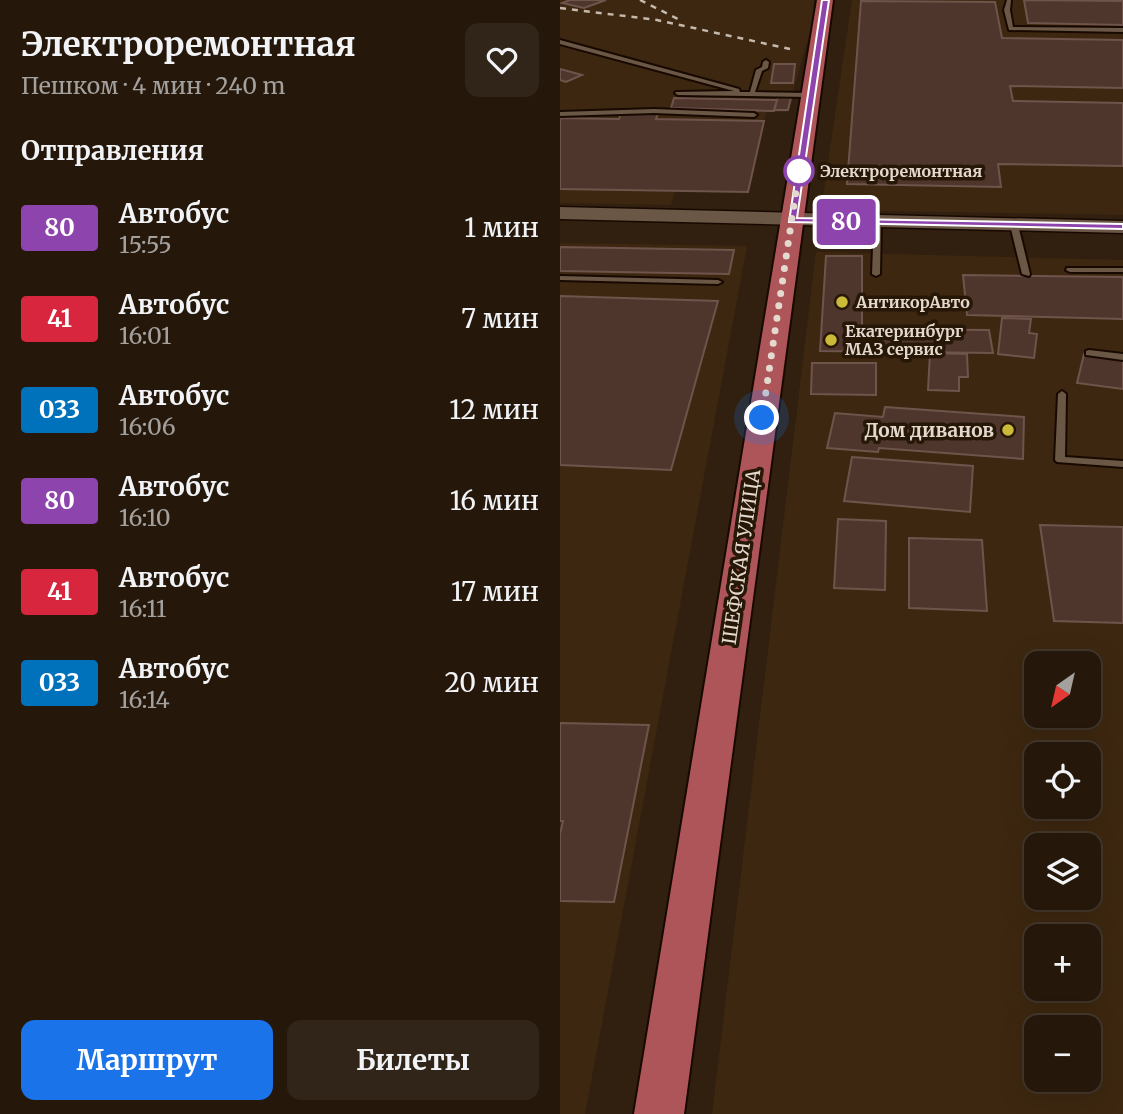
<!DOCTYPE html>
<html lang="ru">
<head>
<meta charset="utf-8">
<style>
	:root { --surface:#25180b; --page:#312519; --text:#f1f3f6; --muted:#a3a09d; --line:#42372c; --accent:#1a73e8 }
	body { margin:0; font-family:Merriweather,serif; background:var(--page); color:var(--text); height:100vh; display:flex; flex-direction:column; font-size:26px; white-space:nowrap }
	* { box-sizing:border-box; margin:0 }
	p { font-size:23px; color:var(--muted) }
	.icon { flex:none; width:38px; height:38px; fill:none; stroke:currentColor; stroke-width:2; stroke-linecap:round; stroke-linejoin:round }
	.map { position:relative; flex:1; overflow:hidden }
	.details { display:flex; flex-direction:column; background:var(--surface); width:560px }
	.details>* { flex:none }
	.badge { padding:0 14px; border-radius:5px; font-size:24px; line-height:46px }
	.needle { width:46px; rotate:214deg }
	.buttons { position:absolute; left:464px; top:651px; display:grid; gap:14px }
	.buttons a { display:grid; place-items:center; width:77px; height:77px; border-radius:14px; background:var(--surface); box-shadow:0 7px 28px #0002,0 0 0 2px var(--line); font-size:35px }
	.you { position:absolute; width:35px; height:35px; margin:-18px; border:5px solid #fff; border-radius:50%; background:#1a73e8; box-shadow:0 0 0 10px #1a73e833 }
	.map>.badge { position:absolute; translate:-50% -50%; box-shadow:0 0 0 4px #fff }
	h2 { padding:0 21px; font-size:26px; line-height:63px }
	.round { display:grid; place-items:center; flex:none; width:74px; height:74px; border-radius:14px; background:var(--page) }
	.head { display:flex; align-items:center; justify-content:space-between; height:119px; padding:0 21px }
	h1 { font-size:33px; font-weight:700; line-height:52px }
	.button { display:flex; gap:14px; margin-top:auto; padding:14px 21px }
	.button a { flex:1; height:80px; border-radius:14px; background:var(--accent); color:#fff; font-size:28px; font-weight:700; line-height:80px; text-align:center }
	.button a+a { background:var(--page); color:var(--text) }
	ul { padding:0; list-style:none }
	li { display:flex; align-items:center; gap:21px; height:91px; padding:0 21px }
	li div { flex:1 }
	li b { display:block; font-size:26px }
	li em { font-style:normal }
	li .badge { min-width:77px; font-weight:700; text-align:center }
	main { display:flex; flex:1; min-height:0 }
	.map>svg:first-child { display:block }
	.built { fill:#3d2710; fill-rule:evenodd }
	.building { fill:#4f362d; stroke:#6f544b; stroke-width:2 }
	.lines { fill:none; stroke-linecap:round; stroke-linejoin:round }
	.service-casing { stroke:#180900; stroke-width:4 }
	.secondary-casing { stroke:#180900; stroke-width:3 }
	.primary-casing { stroke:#180900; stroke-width:4 }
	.service { fill:#6b5745; fill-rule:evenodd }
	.secondary { fill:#6b5745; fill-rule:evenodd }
	.primary { fill:#ae555a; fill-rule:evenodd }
	.rail { stroke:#c5b9ad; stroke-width:2.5; stroke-dasharray:6 6; stroke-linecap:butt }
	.line { fill:#8e44ad; stroke:#fff; stroke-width:2 }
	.walk { stroke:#e4d9ce; stroke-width:7; stroke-dasharray:0 12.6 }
	.stop-dot { fill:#fff; stroke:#8e44ad; stroke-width:3.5 }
	.poi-dot { fill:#cbba39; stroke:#271706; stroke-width:2.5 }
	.labels { text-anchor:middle; stroke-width:7; stroke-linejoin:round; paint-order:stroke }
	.far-stop-label { font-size:16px; font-weight:bold; fill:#e4d9ce; stroke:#271706; text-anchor:start }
	.far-poi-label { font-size:16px; font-weight:bold; fill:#e4d9ce; stroke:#271706; text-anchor:start }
	.poi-label { font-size:19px; font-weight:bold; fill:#e4d9ce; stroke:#271706; text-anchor:end }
	.street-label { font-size:19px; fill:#e4d9ce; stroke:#271706 }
</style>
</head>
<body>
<main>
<section class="details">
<div class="head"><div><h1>Электроремонтная</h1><p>Пешком · 4 мин · 240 m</p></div><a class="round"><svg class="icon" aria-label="heart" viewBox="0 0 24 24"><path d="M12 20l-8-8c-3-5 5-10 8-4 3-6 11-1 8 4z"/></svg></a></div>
<h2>Отправления</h2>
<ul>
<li><span class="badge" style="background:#8e44ad;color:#fff">80</span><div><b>Автобус</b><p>15:55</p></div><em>1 мин</em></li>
<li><span class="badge" style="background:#d7263d;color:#fff">41</span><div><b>Автобус</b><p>16:01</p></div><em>7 мин</em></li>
<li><span class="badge" style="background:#0072bc;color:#fff">033</span><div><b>Автобус</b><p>16:06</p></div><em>12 мин</em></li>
<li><span class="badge" style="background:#8e44ad;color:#fff">80</span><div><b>Автобус</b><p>16:10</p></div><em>16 мин</em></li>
<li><span class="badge" style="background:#d7263d;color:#fff">41</span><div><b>Автобус</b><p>16:11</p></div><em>17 мин</em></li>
<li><span class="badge" style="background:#0072bc;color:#fff">033</span><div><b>Автобус</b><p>16:14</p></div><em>20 мин</em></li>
</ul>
<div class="button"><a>Маршрут</a><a>Билеты</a></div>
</section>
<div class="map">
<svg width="563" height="1114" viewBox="0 0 563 1114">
	<rect width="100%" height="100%" fill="#31200f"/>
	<path class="built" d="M 0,0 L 254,0 L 253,22 L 227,112 L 206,112 L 204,121 L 115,191 L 111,205 L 0,203 Z
		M 292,0 L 563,0 L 563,215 L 261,210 Z
		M 0,243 L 187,246 L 25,1114 L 0,1114 Z
		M 256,252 L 563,260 L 563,1114 L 152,1114 ZM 476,663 L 528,663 L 528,716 L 476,716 ZM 476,754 L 528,754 L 528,807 L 476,807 ZM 476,845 L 528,845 L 528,898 L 476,898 ZM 476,936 L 528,936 L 528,989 L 476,989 ZM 476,1027 L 528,1027 L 528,1080 L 476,1080 Z"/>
	<path class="building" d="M 10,0 L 46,0 L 24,8 L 2,3 Z
		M 464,0 L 563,1 L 563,25 L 468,23 Z
		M 301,1 L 435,2 L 442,38 L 563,40 L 563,88 L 450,86 L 453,101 L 563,103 L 563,166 L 438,164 L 441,187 L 287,184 Z
		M 214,64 L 235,64 L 233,83 L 211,83 Z
		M 0,69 L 22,75 L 6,82 L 0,80 Z
		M 218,97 L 231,98 L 228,110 L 214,110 Z
		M 114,98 L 217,100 L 214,111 L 111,108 Z
		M 61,113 L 98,114 L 96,119 L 204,121 L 188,192 L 0,189 L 0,118 L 59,119 Z
		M 0,247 L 174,250 L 169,274 L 0,271 Z
		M 266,256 L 302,256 L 302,329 L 429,330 L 433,353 L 260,351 Z
		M 403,275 L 563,277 L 563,319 L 407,315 Z
		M 0,296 L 158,301 L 111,470 L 0,465 Z
		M 442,318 L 471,319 L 469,333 L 477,334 L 474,358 L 438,354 Z
		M 370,353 L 407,354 L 408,377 L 399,377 L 399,391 L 368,390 Z
		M 524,354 L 563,359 L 563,389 L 517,383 Z
		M 252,363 L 316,363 L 316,395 L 251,394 Z
		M 325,407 L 464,417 L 463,459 L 319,448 L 318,452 L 267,448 L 275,413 L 323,417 Z
		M 292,457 L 413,466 L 410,512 L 284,501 Z
		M 278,519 L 326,521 L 325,590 L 274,588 Z
		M 480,525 L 563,527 L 563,623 L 494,621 Z
		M 349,538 L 422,540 L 427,611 L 349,608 Z
		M 0,723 L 89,725 L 54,902 L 0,901 L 0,834 L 3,821 L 0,821 Z"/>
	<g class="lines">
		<defs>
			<path id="service" d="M 447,0 L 451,0 L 450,10 L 453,27 L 563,28 L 563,32 L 449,30 L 444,10 Z
				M 0,40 L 179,89 L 180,92 L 190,92 L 196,70 L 202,67 L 203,62 L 206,60 L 209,62 L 208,68 L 202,71 L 195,92 L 249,93 L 252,95 L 249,97 L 118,95 L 115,93 L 116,92 L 174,91 L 0,44 Z
				M 94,109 L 194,113 L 197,115 L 194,117 L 94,113 L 0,116 L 0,112 Z
				M 314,220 L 321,222 L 320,274 L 316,276 L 312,274 Z
				M 451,223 L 458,225 L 470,274 L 469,276 L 462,274 L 450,225 Z
				M 507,268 L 563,268 L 563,272 L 510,272 L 506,270 Z
				M 0,276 L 158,280 L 162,282 L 158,284 L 0,280 Z
				M 529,350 L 563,354 L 563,360 L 526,355 L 526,351 Z
				M 502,391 L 506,394 L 505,457 L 563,461 L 563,467 L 497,462 L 495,460 L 498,394 Z"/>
			<path id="secondary" d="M 0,207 L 563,221 L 563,233 L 0,219 Z"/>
			<path id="primary" d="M 257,0 L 273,0 L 124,1114 L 74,1114 Z"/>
		</defs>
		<use href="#service" class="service-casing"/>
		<use href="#secondary" class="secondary-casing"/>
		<use href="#primary" class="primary-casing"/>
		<use href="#service" class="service"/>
		<use href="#secondary" class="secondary"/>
		<use href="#primary" class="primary"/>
		<path class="rail" d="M 80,0 L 118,19
			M 0,8 L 97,20 L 230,49"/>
	</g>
	<path class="line" d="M 262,0 L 269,0 L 237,218 L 563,224 L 563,229 L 229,222 Z"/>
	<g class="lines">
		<path class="walk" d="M 202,418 L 239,171"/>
	</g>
	<circle class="stop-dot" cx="239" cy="171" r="14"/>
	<g class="poi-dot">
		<circle cx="282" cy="302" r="7"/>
		<circle cx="271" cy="340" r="7"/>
		<circle cx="448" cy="430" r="7"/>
	</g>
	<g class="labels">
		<g class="far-stop-label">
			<text x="260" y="177">Электроремонтная</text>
		</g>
		<g class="far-poi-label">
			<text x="296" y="308">АнтикорАвто</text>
			<text x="285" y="337">Екатеринбург<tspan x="285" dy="18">МАЗ сервис</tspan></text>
		</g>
		<g class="poi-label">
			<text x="434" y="437">Дом диванов</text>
		</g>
		<g class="street-label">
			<text transform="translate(181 557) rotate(-82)" y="7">ШЕФСКАЯ УЛИЦА</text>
		</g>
	</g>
</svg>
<div class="buttons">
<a><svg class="needle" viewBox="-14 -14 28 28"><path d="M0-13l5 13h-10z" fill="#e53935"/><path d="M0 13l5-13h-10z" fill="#a3a09d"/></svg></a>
<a><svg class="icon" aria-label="locate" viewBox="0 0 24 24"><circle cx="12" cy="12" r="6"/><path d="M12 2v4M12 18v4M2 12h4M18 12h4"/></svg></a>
<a><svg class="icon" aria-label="layers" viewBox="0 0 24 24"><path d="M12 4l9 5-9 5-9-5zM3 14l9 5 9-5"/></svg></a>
<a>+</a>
<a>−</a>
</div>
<div class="you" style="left:202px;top:418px"></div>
<b class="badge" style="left:286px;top:222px;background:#8e44ad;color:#fff">80</b>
</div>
</main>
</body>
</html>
